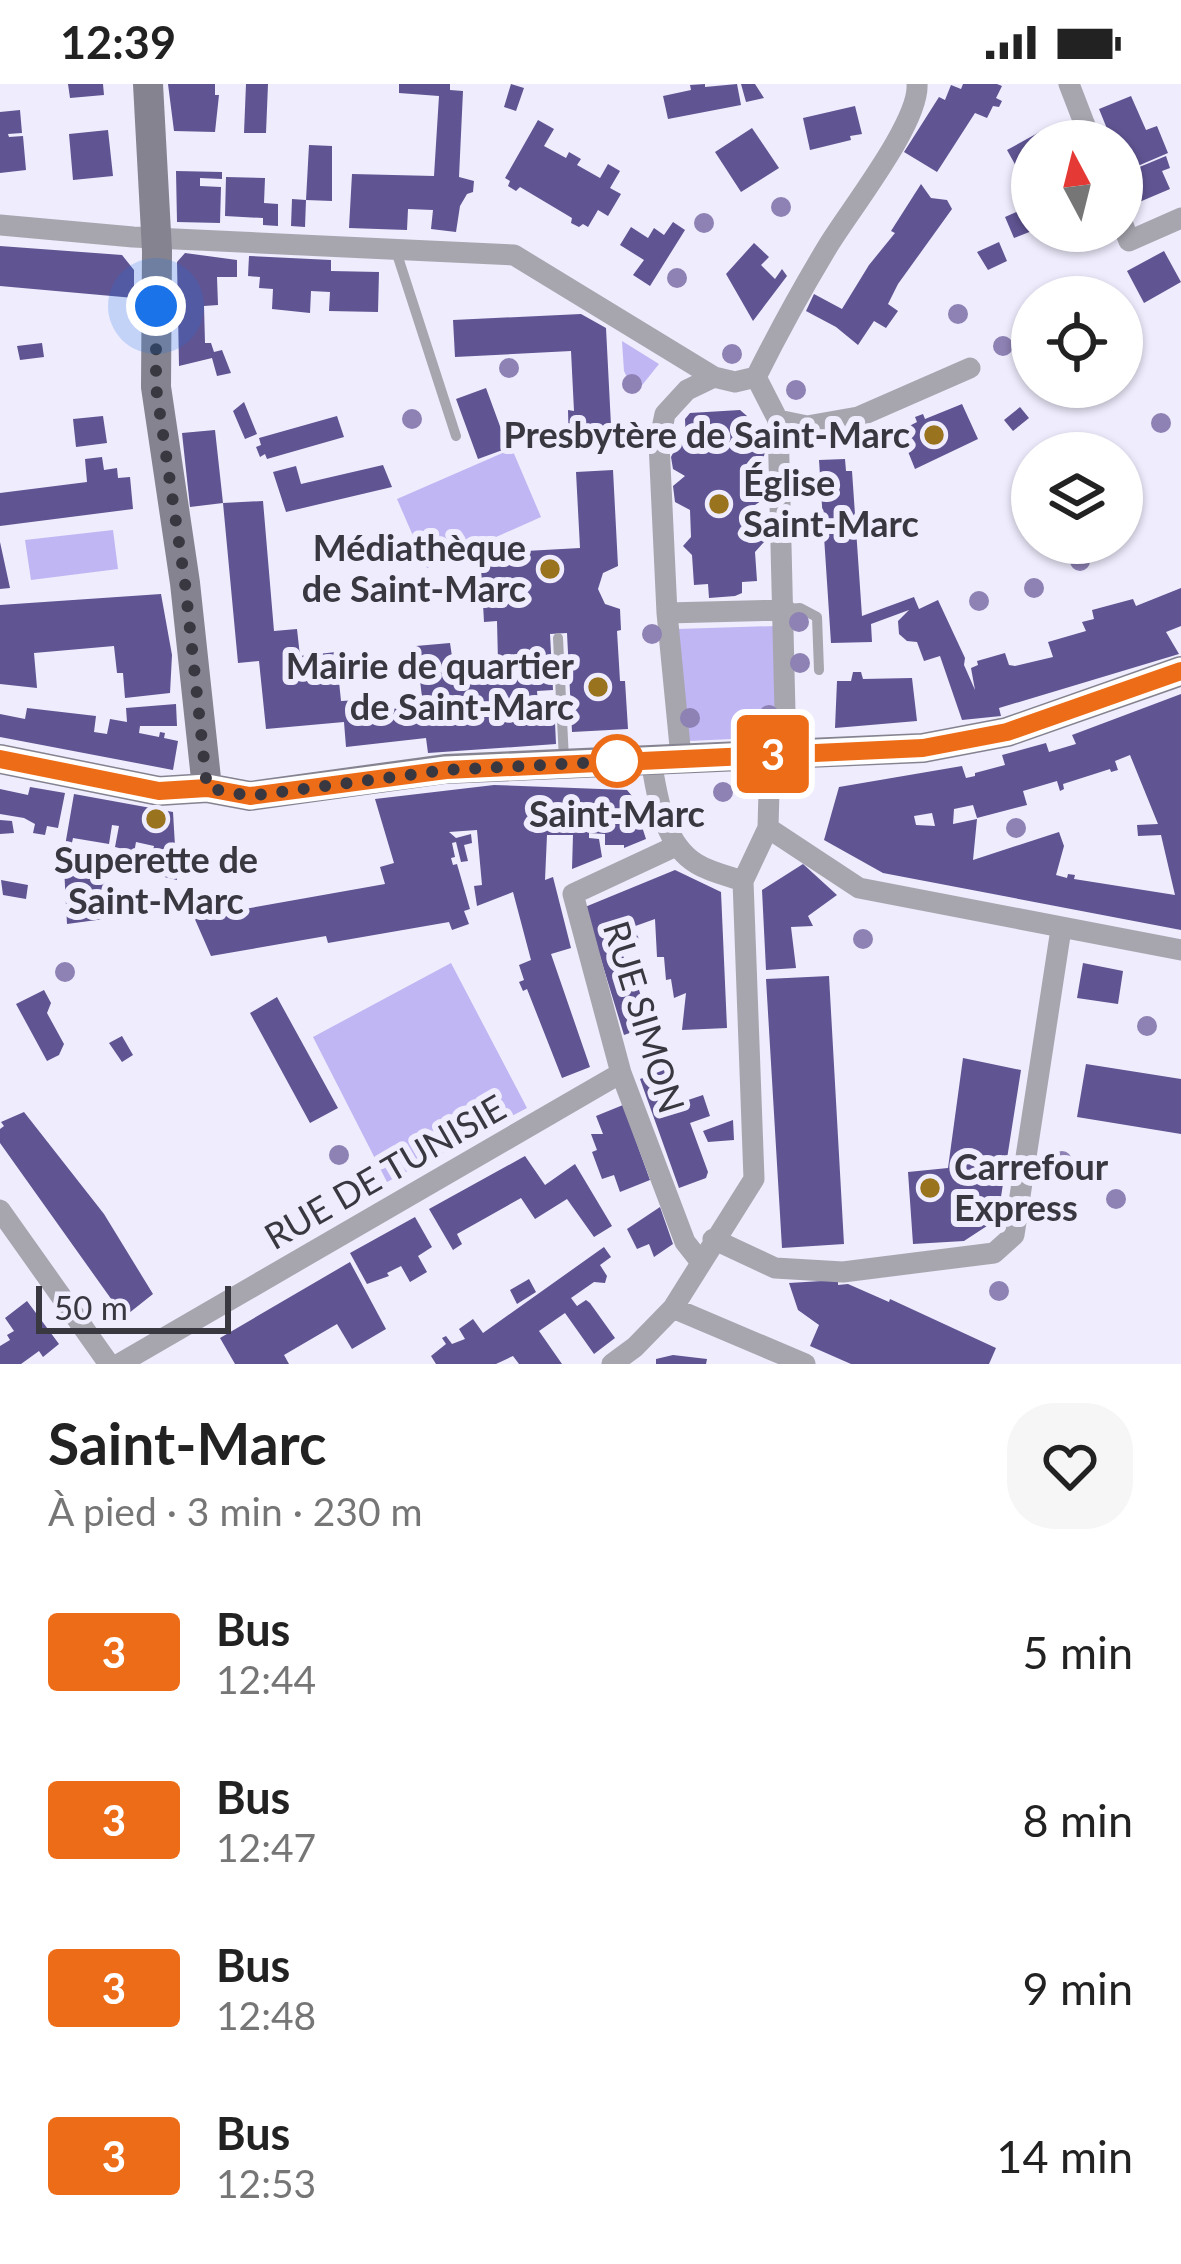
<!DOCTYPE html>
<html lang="fr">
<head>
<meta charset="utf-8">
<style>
	:root { --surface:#fff; --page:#f6f6f6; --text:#222; --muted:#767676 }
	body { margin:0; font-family:Lato,sans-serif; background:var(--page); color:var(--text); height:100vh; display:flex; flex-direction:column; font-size:45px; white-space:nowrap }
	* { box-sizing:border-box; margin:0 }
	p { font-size:39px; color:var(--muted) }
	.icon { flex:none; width:66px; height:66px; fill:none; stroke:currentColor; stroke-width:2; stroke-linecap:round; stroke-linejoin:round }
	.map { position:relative; height:1280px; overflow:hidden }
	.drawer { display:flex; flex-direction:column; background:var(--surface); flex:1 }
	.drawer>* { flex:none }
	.badge { padding:0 24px; border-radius:9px; font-size:42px; line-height:78px }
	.needle { width:78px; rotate:353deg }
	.fabs { position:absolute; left:1011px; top:36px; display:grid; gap:24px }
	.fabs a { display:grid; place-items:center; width:132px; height:132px; border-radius:50%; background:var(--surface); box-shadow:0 3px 9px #0004; font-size:60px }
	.scale { position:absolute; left:36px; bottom:30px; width:195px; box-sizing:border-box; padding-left:12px; border:6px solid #393840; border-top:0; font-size:33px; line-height:42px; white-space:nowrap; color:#393840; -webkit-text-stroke:9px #eeecfd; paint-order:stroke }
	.you { position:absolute; width:60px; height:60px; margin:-30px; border:9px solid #fff; border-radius:50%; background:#1a73e8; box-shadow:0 0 0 18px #1a73e833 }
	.map>.badge { position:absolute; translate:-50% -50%; box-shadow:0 0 0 6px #fff }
	.round { display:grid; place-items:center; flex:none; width:126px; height:126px; border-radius:48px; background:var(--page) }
	.headline { display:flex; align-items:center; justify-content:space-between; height:204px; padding:0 48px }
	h1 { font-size:57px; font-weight:700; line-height:90px }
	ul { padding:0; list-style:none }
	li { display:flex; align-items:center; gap:36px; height:168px; padding:0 48px }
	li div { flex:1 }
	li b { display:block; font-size:45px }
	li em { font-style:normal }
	li .badge { min-width:132px; font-weight:700; text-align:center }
	.status { display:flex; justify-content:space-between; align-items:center; height:84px; padding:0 60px; background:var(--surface); direction:ltr }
	.status svg { height:33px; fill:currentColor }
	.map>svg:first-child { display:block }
	.green { fill:#bfb6f3 }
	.building { fill:#605492; fill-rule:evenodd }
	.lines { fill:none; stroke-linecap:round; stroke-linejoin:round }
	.lane { stroke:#a7a6af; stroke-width:10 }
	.street { stroke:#a7a6af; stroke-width:21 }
	.secondary { stroke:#858390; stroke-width:30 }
	.tree { fill:#8e81b4 }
	.line-casing { stroke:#fff; stroke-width:27 }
	.line { stroke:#ed6c18; stroke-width:18 }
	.walk { stroke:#393840; stroke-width:12; stroke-dasharray:0 21.6 }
	.poi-dot { fill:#9a731f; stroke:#eeecfd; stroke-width:4.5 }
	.stop-dot { fill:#fff; stroke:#ed6c18; stroke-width:6 }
	.labels { text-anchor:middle; stroke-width:12; stroke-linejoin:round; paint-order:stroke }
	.poi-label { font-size:36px; font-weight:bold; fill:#393840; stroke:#eeecfd; text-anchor:end }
	.stop-label { font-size:36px; font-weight:bold; fill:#393840; stroke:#eeecfd }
	.street-label { font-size:36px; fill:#393840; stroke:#eeecfd }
</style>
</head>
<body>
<div class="status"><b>12:39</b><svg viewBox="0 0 49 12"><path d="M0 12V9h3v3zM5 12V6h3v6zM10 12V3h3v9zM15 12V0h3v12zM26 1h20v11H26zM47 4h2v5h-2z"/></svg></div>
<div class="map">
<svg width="1181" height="1280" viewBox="0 0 1181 1280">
	<rect width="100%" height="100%" fill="#eeecfd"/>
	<path class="green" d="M 622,257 L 659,280 L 635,310 L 624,287 Z
		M 512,365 L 541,433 L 427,484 L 397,415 Z
		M 113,446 L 118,485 L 31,496 L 25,456 Z
		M 776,542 L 776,653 L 689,657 L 677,545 Z
		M 451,879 L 527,1024 L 387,1098 L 313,953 Z"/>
	<path class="building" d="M 68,0 L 103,0 L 104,11 L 70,14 Z
		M 168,0 L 215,0 L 215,11 L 219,11 L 215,48 L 174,47 Z
		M 246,0 L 268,0 L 266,49 L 244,49 Z
		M 399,0 L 450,0 L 450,6 L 463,7 L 459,93 L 474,97 L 473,108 L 467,110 L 460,122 L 456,148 L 431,145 L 433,126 L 408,125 L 407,146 L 349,144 L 352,90 L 434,92 L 439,12 L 399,9 Z
		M 511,0 L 524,4 L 516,27 L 504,23 Z
		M 705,0 L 705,3 L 737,0 L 741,21 L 668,35 L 663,12 L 691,6 L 690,1 Z
		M 741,0 L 755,0 L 764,14 L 746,18 Z
		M 963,0 L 997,0 L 1002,2 L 996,14 L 1002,17 L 999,23 L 993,22 L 987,34 L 975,29 L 937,88 L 904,68 L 939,13 L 945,16 L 951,1 L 961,5 Z
		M 1131,12 L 1146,46 L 1157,42 L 1168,69 L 1133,84 L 1122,57 L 1112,57 L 1099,25 Z
		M 855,22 L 862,50 L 850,52 L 851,56 L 810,66 L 803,34 Z
		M 20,26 L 22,49 L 8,50 L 9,53 L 23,52 L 26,86 L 0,89 L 0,28 Z
		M 538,36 L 554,45 L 544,62 L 566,74 L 569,68 L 581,75 L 577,81 L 600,94 L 608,80 L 620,87 L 610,104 L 621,110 L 608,132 L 598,126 L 588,143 L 583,140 L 579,143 L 571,139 L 572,134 L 520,103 L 516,107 L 508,102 L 510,97 L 505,94 Z
		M 752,44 L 779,84 L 741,108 L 715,68 Z
		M 1045,45 L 1052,57 L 1032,57 L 1032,97 L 1026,100 L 1007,66 Z
		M 108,46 L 113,92 L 73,96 L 69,50 Z
		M 309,61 L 332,62 L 332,117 L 306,116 Z
		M 1166,72 L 1170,84 L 1162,87 L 1170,105 L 1137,119 L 1125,89 Z
		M 176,87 L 222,88 L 222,95 L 200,94 L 200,102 L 221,103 L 220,139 L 177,138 Z
		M 226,93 L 265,94 L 264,119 L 278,120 L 278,142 L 263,141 L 263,134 L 225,132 Z
		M 921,100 L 931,114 L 947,116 L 952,125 L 898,200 L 888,220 L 898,227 L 886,244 L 874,237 L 858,261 L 836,243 L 806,227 L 814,210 L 842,225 L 869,181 L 895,149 L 891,147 Z
		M 292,115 L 306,116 L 305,143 L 291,142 Z
		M 1032,121 L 1032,147 L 1014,154 L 1005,133 Z
		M 673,138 L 685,146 L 650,202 L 633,191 L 644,176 L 620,161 L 631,143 L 648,154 L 654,144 L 664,151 Z
		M 999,158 L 1007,177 L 988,186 L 977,168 Z
		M 754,159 L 769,173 L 761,181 L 775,195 L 782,185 L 787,192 L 753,237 L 726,190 Z
		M 0,162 L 122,171 L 134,186 L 134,214 L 0,202 Z
		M 1164,167 L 1181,198 L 1144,219 L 1127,187 Z
		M 185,169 L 237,176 L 237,193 L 217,193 L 218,221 L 204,222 L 205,259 L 211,259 L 214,268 L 222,266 L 231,289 L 217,292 L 212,274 L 179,282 L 177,178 Z
		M 249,172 L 331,176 L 331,187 L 379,188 L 378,228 L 329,227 L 330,208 L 311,207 L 310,229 L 272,225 L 273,205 L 259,204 L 260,193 L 248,192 Z
		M 581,230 L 606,244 L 612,361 L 569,363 L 568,326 L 574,327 L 571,267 L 455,273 L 453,236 Z
		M 42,259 L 44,273 L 20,276 L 17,262 Z
		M 486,304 L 508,364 L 478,375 L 456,315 Z
		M 244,318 L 257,350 L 245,355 L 233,327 Z
		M 962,320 L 978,355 L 915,385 L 907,365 L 892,364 L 888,353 L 917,338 L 915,333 L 923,330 L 925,335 Z
		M 1020,323 L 1029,334 L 1013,347 L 1004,336 Z
		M 740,326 L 747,332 L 749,355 L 759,358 L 765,368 L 761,383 L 753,388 L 766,395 L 767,413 L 752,423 L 753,450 L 757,449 L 765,457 L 755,468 L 757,497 L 742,498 L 742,509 L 735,512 L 709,514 L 708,500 L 694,501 L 692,471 L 683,462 L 691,453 L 690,426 L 675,418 L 673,402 L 685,392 L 673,385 L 671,373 L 676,363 L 686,358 L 685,335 L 690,329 Z
		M 103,332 L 107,359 L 76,363 L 73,335 Z
		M 337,332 L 344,353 L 267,375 L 265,370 L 260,373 L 256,363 L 261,361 L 259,354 Z
		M 215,346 L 223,419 L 190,423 L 182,349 Z
		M 102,373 L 104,386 L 117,384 L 118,394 L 130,393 L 133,425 L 0,442 L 0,409 L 87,398 L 85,375 Z
		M 845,375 L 846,387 L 852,387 L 862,532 L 914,513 L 919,525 L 938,516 L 965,574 L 964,581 L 975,606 L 971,584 L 978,581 L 977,577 L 1005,569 L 1009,581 L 1015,582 L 1053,573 L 1048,558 L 1086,547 L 1082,538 L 1094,535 L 1092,526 L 1133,515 L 1136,522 L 1181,504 L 1181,542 L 1166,548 L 1179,570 L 999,624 L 1001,632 L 962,636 L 940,572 L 924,577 L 917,558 L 907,557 L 899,550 L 898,537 L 909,526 L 871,540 L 872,558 L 831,559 L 819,376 Z
		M 383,381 L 392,403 L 286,428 L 273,388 L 296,382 L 301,400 Z
		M 613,386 L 618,482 L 603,489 L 598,505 L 605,520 L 620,525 L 621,546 L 617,547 L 620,597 L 625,597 L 628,645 L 572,648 L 567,549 L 550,550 L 553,606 L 537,607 L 538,619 L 554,617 L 556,660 L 428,669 L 426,654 L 346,663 L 344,638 L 266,645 L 259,577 L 238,579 L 223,419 L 263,417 L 274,547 L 297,545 L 300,572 L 336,568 L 341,617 L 360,616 L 361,628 L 423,622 L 416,562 L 450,559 L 453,579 L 498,577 L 497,537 L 484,538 L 481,483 L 507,481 L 507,468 L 580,464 L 576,388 Z
		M 0,458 L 10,504 L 0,505 Z
		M 161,510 L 172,571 L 170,609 L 125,614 L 123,589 L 117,589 L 114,562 L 34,569 L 37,604 L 0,600 L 0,521 Z
		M 853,588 L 861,588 L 863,595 L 912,594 L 917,637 L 835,644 L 837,597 L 851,597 Z
		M 1181,610 L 1181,846 L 883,789 L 824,756 L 839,703 L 962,682 L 966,694 L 975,692 L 975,689 L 1005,681 L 1002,671 L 1046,659 L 1049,668 L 1076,660 L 1072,651 ZM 1130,671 L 1158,740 L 1137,741 L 1138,752 L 1161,751 L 1175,811 L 1074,795 L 1075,791 L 1068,790 L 1067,794 L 1056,791 L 1064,762 L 1059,748 L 973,776 L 977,735 L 953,740 L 954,725 L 973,721 L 977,734 L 1027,721 L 1023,707 L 1057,697 L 1060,707 L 1064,705 L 1063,700 L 1110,685 L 1111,688 L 1118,686 L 1115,677 ZM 932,729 L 935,742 L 916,741 L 914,732 Z
		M 176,620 L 177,642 L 140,642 L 139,649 L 159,653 L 160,648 L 165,649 L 164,654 L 178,657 L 173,686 L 0,653 L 0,630 L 25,635 L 27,624 L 96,632 L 94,648 L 107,650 L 110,635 L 127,638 L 126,624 Z
		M 494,701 L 627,706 L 632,712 L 646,755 L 624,764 L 624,761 L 605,761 L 605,750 L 589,749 L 589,754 L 599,755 L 602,773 L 572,785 L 573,751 L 547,751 L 545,796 L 553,793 L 571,864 L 551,870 L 590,983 L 562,994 L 527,905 L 523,907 L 519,898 L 524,896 L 519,881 L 531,876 L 513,808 L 477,822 L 474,802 L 482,801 L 477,746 L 449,748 L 456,754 L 471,750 L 472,759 L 464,761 L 468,777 L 461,778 L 456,758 L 452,759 L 455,773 L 451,774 L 453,781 L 457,780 L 470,825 L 464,827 L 469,840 L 452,846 L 449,838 L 328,859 L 326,852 L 211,872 L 183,808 L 189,806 L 200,833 L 385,800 L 380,783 L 394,779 L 375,715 Z
		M 30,703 L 65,709 L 58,744 L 47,742 L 45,751 L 33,749 L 35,740 L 24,734 L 0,730 L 0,705 L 28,711 Z
		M 74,710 L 173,728 L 177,796 L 148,789 L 154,762 L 136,758 L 131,786 L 118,783 L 119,774 L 126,774 L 127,766 L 115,763 L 119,742 L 112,741 L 109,760 L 73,754 L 71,763 L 65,762 Z
		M 0,736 L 12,737 L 14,749 L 0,750 Z
		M 103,779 L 106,817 L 117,816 L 119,833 L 67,840 L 64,783 Z
		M 803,780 L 837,811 L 808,832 L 813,842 L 791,843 L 796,884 L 766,886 L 762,806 Z
		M 675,786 L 721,808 L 727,944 L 682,946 L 686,909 L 674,914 L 671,895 L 666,896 L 664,873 L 657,873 L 655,835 L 627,845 L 629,851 L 636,849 L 639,855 L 632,859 L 622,847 L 613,851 L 628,882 L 639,877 L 641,882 L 632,885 L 645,924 L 650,922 L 654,931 L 641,936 L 644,944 L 624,951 L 585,823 Z
		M 1,796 L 28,801 L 26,815 L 3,811 Z
		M 1083,879 L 1123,887 L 1118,920 L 1077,914 Z
		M 829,892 L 844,1160 L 782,1164 L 766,895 Z
		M 44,906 L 51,919 L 47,929 L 64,960 L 59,971 L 47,977 L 16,920 Z
		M 277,913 L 338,1024 L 310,1039 L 250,929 Z
		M 122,952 L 133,971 L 122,978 L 109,959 Z
		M 963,974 L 1021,986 L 1000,1119 L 990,1140 L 964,1157 L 913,1160 L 908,1088 L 948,1084 Z
		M 1086,980 L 1181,995 L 1181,1050 L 1077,1033 Z
		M 664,986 L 676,1020 L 703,1011 L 710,1032 L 690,1039 L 708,1088 L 706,1094 L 679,1104 L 640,995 Z
		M 623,1021 L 650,1096 L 620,1108 L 614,1091 L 602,1095 L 592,1068 L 597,1066 L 591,1050 L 603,1050 L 596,1032 Z
		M 24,1028 L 104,1130 L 153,1210 L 124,1233 L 0,1059 L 0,1045 L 4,1042 L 1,1038 Z
		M 733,1036 L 734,1056 L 708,1058 L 703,1047 Z
		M 525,1072 L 545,1101 L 575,1080 L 612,1142 L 594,1153 L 567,1115 L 535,1135 L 521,1114 L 457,1150 L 462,1160 L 453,1166 L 429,1125 Z
		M 660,1123 L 673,1160 L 654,1173 L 649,1160 L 637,1165 L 627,1145 Z
		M 415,1133 L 432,1163 L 418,1172 L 427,1188 L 410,1198 L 401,1182 L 387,1189 L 389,1192 L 367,1200 L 350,1169 Z
		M 604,1163 L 611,1173 L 600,1181 L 607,1192 L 605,1199 L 594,1198 L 571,1214 L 577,1222 L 586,1216 L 590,1219 L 615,1254 L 594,1270 L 565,1229 L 539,1247 L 562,1280 L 519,1280 L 513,1272 L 496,1280 L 436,1280 L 431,1272 L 446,1260 L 442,1254 L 446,1252 L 452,1260 L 465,1255 L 459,1245 L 473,1235 L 483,1249 Z
		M 350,1178 L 386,1245 L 352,1265 L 337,1240 L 284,1271 L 289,1280 L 235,1280 L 220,1254 Z
		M 529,1195 L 536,1208 L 517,1220 L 510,1206 Z
		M 838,1196 L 838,1201 L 848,1200 L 889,1218 L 890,1215 L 996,1264 L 989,1280 L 851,1280 L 810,1262 L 819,1241 L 798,1226 L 789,1199 Z
		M 27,1217 L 59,1260 L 43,1273 L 39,1267 L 21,1280 L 0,1280 L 0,1262 L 10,1256 L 7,1251 L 14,1247 L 5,1234 Z
		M 673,1271 L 707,1275 L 706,1280 L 656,1280 L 656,1275 Z"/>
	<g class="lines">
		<path class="lane" d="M 396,167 L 456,352
			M 786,525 L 800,524 L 817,533 L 819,586
			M 558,554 L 564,676"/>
		<path class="street" d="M 1069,0 L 1091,57
			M 1122,138 L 1129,157 L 1181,134
			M 0,141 L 133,153 L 514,171 L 714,293 L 735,298 L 756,293
			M 756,293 L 778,336 L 786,670
			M 756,293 C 778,249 802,205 828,162 C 849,127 920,38 917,0
			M 778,336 L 807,342 L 858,333 L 970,284
			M 667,529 L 786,526
			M 681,673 L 667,529 L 659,359 L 665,330 L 687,306 L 714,293
			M 651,676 C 657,711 663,760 697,780 C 710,788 728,792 743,797
			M 768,744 L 859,804 L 1181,866
			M 676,762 L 573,810 L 621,989 L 685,1158 L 700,1177
			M 0,1126 L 109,1280
			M 713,1155 L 775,1184 L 843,1188 L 994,1169 L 1014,1151 L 1061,845
			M 673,1224 L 805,1280
			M 119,1280 L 621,989
			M 612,1280 L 635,1263 L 673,1224 L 754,1095 L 743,797 L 768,744 L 770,670"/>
		<path class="secondary" d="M 148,0 L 157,167 L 156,303 L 185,499 L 207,704
			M 0,675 L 159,707 L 207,704 L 250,712 L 445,685 L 923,664 L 1007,648 L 1181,587"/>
	</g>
	<g class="tree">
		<circle cx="781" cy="123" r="10"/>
		<circle cx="704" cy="139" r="10"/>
		<circle cx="677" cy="194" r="10"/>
		<circle cx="958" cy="230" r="10"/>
		<circle cx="1003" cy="262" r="10"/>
		<circle cx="732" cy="270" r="10"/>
		<circle cx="509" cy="284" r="10"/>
		<circle cx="632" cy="300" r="10"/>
		<circle cx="796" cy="306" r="10"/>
		<circle cx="412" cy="335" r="10"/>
		<circle cx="1161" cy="339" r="10"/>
		<circle cx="1080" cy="477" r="10"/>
		<circle cx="1034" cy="504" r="10"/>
		<circle cx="979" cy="517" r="10"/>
		<circle cx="799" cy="538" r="10"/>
		<circle cx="652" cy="550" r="10"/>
		<circle cx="800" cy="579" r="10"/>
		<circle cx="769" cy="631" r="10"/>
		<circle cx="690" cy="634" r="10"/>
		<circle cx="723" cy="708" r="10"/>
		<circle cx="1016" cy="744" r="10"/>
		<circle cx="863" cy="855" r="10"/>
		<circle cx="65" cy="888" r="10"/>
		<circle cx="1147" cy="942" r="10"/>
		<circle cx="339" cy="1071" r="10"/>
		<circle cx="1062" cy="1077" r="10"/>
		<circle cx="1116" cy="1115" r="10"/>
		<circle cx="999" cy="1207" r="10"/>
	</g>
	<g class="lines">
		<defs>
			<path id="line" d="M 0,675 L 159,707 L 207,704 L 250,712 L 446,686 L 923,664 L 1007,648 L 1181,587"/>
		</defs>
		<use href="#line" class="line-casing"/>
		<use href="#line" class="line"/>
		<path class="walk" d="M 156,222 L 156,303 L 185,499 L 207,704 L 250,712 L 446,686 L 620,677 L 617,677"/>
	</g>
	<g class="poi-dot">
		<circle cx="934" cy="351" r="12"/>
		<circle cx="719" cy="420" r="12"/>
		<circle cx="550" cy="485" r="12"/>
		<circle cx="598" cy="603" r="12"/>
		<circle cx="156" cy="735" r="12"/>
		<circle cx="930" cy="1104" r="12"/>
	</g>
	<circle class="stop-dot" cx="617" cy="677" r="24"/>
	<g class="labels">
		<g class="poi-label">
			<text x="910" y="364">Presbytère de Saint-Marc</text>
			<text x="743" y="412" text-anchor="start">Église<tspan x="743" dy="41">Saint-Marc</tspan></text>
			<text x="526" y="477">Médiathèque<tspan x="526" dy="41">de Saint-Marc</tspan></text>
			<text x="574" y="595">Mairie de quartier<tspan x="574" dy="41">de Saint-Marc</tspan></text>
			<text x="156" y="789" text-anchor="middle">Superette de<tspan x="156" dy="41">Saint-Marc</tspan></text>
			<text x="954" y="1096" text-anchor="start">Carrefour<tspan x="954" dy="41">Express</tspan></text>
		</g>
		<g class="stop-label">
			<text x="617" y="743">Saint-Marc</text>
		</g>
		<g class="street-label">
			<text transform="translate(644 933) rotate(73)" y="13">RUE SIMON</text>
			<text transform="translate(385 1088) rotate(-30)" y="13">RUE DE TUNISIE</text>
		</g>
	</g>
</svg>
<div class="fabs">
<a><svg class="needle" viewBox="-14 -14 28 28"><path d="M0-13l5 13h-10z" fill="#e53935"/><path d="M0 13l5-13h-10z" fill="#767676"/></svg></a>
<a><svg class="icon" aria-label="locate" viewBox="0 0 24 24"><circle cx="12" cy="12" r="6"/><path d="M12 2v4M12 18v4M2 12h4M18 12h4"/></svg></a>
<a><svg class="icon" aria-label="layers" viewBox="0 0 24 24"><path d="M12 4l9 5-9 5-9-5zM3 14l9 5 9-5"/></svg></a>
</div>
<div class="scale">50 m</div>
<div class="you" style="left:156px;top:222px"></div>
<b class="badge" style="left:773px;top:670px;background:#ed6c18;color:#fff">3</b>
</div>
<section class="drawer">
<div class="headline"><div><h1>Saint-Marc</h1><p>À pied · 3 min · 230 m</p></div><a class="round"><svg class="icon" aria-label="heart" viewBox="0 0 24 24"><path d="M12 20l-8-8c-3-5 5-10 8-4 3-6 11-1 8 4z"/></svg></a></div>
<ul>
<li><span class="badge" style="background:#ed6c18;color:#fff">3</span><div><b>Bus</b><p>12:44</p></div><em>5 min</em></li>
<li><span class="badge" style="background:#ed6c18;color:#fff">3</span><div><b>Bus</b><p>12:47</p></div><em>8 min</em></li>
<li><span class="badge" style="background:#ed6c18;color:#fff">3</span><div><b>Bus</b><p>12:48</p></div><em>9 min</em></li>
<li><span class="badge" style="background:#ed6c18;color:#fff">3</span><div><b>Bus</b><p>12:53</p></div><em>14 min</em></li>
</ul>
</section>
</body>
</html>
